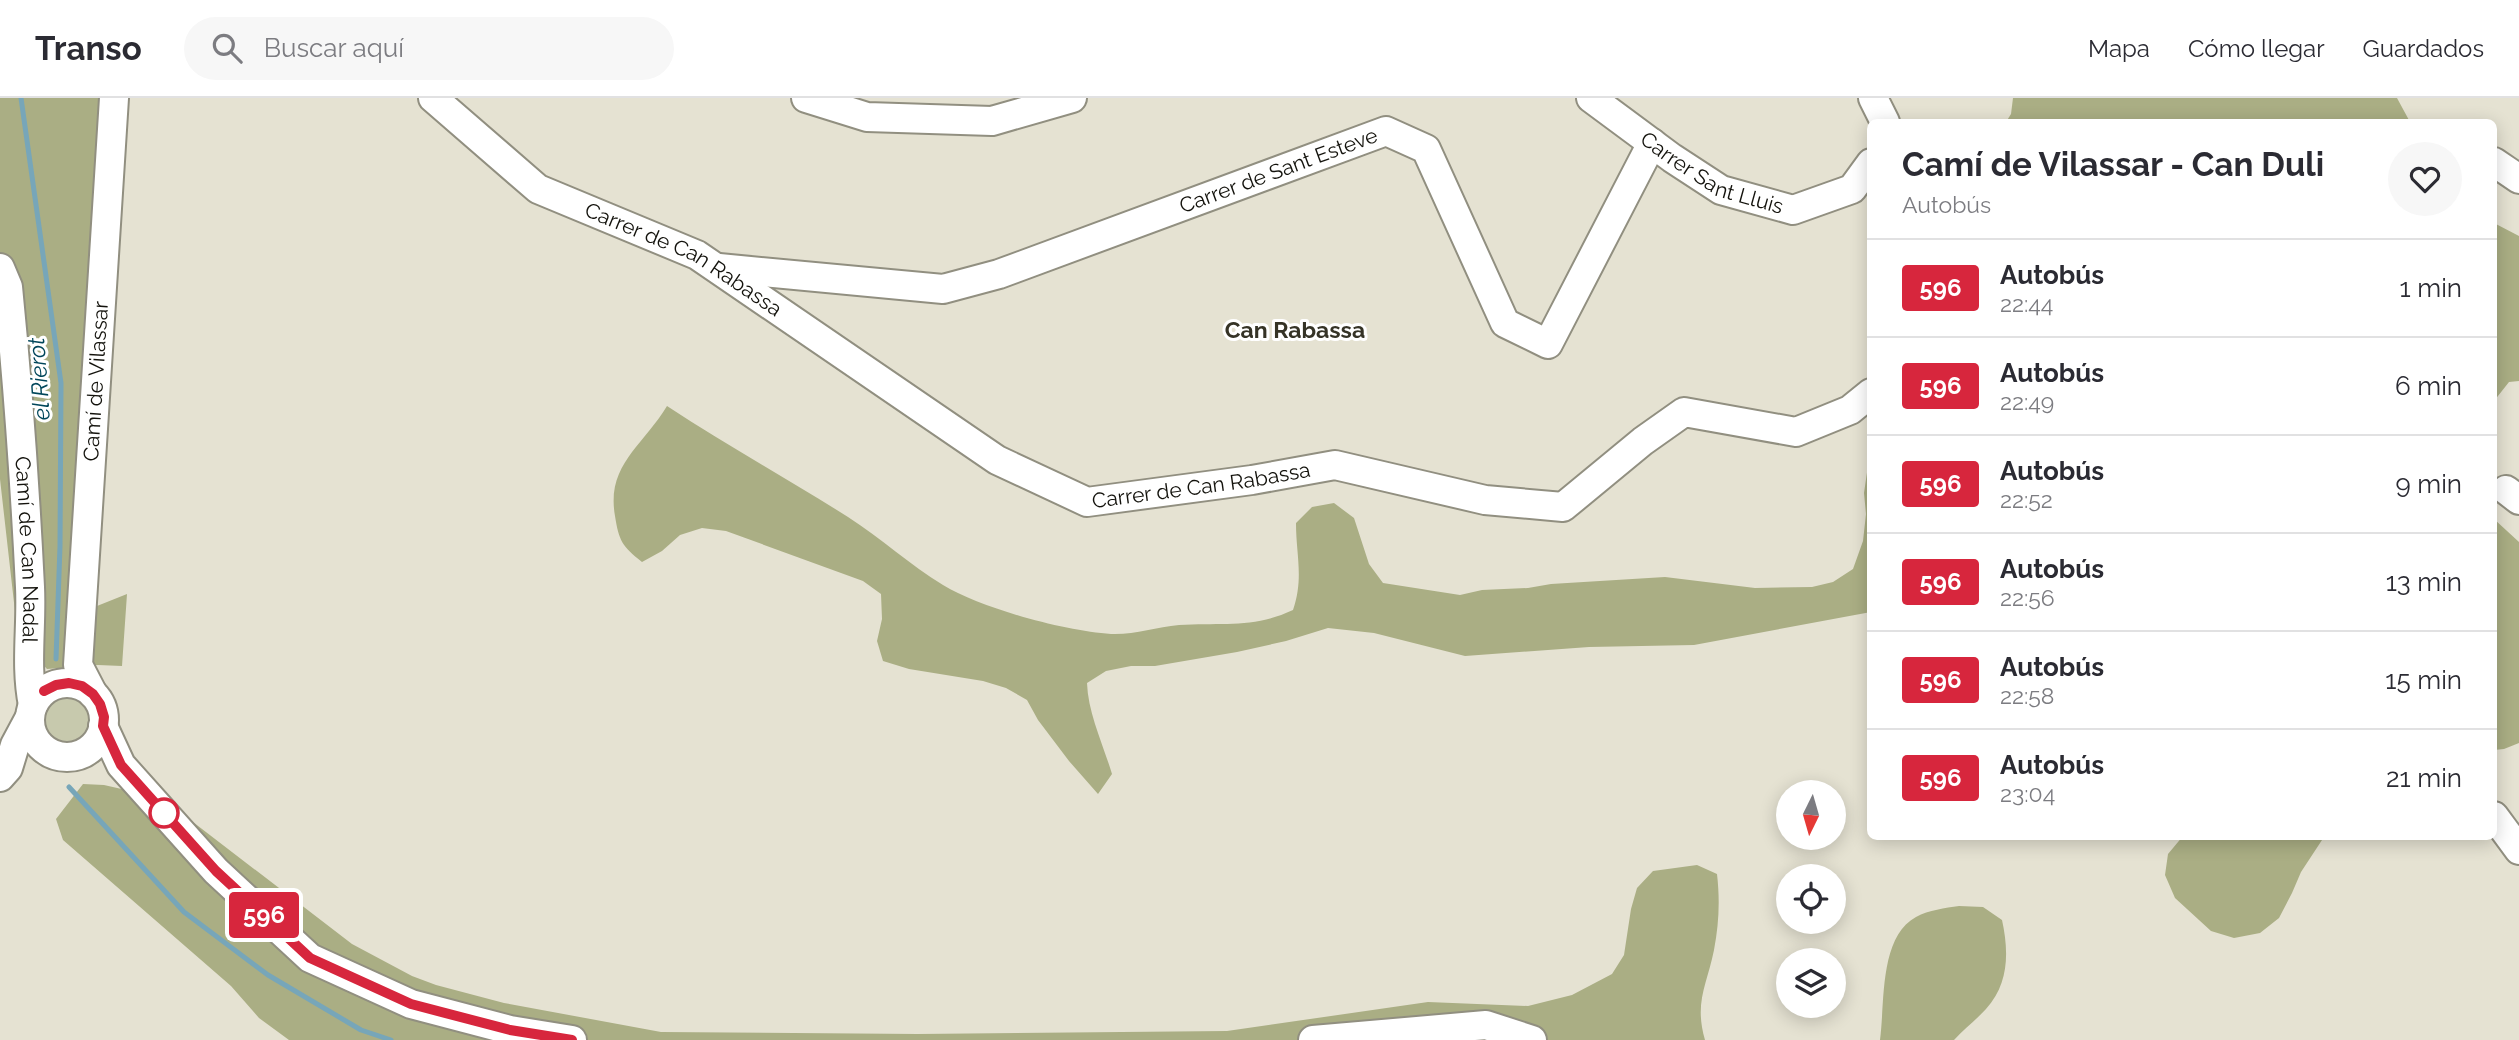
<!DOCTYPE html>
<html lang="es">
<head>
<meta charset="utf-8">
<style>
	:root { --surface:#fff; --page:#f7f7f7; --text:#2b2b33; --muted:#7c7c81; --line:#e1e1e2 }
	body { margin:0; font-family:Raleway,sans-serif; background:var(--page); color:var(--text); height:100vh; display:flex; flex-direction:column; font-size:26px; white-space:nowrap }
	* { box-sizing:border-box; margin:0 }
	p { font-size:23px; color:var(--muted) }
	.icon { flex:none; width:38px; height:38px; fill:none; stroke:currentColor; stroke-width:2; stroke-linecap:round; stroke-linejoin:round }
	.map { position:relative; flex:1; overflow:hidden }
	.details { position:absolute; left:1867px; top:21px; width:630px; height:721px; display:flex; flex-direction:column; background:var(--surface); border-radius:10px; box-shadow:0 4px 18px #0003 }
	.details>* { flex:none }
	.badge { padding:0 14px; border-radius:5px; font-size:24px; line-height:46px }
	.needle { width:46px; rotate:185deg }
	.tools { position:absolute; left:1776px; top:682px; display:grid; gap:14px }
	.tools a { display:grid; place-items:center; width:70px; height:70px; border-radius:50%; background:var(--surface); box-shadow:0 4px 18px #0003; font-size:35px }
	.map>.badge { position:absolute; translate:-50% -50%; box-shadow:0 0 0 4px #fff }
	.round { display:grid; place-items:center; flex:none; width:74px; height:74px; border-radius:37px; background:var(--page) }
	.headline { display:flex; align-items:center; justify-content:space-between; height:119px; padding:0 35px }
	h1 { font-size:33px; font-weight:700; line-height:52px }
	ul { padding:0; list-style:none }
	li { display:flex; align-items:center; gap:21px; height:98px; padding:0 35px; border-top:2px solid var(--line) }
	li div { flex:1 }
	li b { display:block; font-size:26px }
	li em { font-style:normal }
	li .badge { min-width:77px; font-weight:700; text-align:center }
	header { display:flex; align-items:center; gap:42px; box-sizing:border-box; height:98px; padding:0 35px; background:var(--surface); border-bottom:2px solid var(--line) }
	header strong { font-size:33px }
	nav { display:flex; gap:38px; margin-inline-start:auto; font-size:24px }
	.search { width:490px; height:63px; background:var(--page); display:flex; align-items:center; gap:18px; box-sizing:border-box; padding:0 24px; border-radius:38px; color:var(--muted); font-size:26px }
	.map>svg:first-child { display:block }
	.green { fill:#c7c9ad }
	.forest { fill:#aaae84 }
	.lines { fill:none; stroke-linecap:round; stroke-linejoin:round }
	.stream { stroke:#77a6b9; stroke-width:5 }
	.minor-casing { stroke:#918f80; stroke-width:32 }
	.minor { stroke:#fff; stroke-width:28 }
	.line-casing { stroke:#fff; stroke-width:16 }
	.line { stroke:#d7263d; stroke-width:10 }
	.stop-dot { fill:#fff; stroke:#d7263d; stroke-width:3.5 }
	.labels { text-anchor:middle; stroke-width:6; stroke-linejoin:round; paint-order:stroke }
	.street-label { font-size:21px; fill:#13120c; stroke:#fff }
	.neighbourhood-label { font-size:23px; font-weight:bold; fill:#353326; stroke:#fff }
	.water-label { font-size:23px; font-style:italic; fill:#00465a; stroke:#fff }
</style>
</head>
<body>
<header>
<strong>Transo</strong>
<div class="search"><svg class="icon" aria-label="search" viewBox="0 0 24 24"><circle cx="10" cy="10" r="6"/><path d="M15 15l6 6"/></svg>Buscar aquí</div>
<nav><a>Mapa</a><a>Cómo llegar</a><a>Guardados</a></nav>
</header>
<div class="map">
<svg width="2519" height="942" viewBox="0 0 2519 942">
	<rect width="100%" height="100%" fill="#e5e2d2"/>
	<path class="green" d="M43 623a24 24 0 1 1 48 0a24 24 0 1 1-48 0Z"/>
	<path class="forest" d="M 0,0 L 105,0 L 72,518 L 127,496 L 122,568 L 98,567 L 47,571 L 18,540 L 0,381 Z
		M 2013,0 L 2397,0 L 2410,24 L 2006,24 L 2011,16 Z
		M 2494,125 L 2519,138 L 2519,283 L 2509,284 L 2494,303 Z
		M 667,308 C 726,347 788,381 848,419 C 881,440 910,467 943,487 C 983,511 1065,533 1111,536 C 1134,537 1156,529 1179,527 C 1223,524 1252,531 1293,512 C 1304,480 1296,457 1296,425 L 1312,409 L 1334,405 L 1354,420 L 1369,466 L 1383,485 L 1460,497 L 1482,492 L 1528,490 L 1551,486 L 1665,479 L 1755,490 L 1812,489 L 1833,484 L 1853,471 L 1863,443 L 1866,416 L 1864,395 L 1871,347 L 1871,514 L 1694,547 L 1589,549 L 1465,558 L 1374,535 L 1328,530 L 1286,543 L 1237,554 L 1155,568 L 1131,568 L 1106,573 L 1087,585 C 1088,615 1103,646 1112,676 L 1098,696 L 1069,663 L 1038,622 L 1027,602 L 1006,590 L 983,583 L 909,571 L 883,563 L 877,543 L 882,521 L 881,496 L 863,483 L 726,433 L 702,430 L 680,437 L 662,453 L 642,464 C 622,448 619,443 615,418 C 606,367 643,348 667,308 Z
		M 2494,421 L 2519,444 L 2519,645 L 2504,651 L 2494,652 Z
		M 83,686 L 104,687 L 126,692 L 189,721 L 352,846 L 412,878 L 436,887 L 504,905 L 661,934 L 918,936 L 1227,933 L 1428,904 L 1528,908 L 1572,897 L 1612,876 L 1624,857 L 1631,811 L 1637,790 L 1653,773 L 1697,767 L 1717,776 C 1720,802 1719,826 1714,852 C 1707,887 1694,904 1705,942 L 289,942 L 259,920 L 231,888 L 63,742 L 56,721 Z
		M 2183,738 L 2324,738 L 2324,739 L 2301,774 L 2292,795 L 2279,820 L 2260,835 L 2234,840 L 2211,833 L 2175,800 L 2165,777 L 2168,756 Z
		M 1959,808 L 1983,809 L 2002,822 C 2009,854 2009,886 1986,911 C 1976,922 1964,931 1954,942 L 1880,942 C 1885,905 1879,839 1916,819 C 1929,812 1945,810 1959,808 Z"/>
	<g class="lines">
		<path class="stream" d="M 21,0 L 61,285 L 60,448 L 56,561
			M 69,689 L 184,814 L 268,877 L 361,932 L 391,942"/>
		<defs>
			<g id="minor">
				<path id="s1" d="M 433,0 L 538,91 L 697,157 L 997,362 L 1087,404 L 1252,382 L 1335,367 L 1485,402 L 1563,409 L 1643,343 L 1684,314 L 1796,334 L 1850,312 L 1871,295"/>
				<path d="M 806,0 L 867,19 L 992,23 L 1072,0"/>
				<path id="s2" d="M 1591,0 L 1672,60 L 1721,92 L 1793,112 L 1852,91 L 1871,65"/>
				<path d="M 1873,0 L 1885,24"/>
				<path d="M 2494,64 L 2519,81"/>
				<path id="s3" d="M 0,170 L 8,189 C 18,289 25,389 30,489 C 32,528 25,568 33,607"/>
				<path id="s4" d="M 719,170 L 943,191 L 999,176 L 1386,33 L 1426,51 L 1505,225 L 1548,246 L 1652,45"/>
				<path d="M 2506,392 L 2519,402"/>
				<circle cx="67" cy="622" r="37"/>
				<path id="s5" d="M 93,596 L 78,567 L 114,0"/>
				<path d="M 103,628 L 121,667 L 216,773 L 310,860 L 411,906 L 510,932 L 572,942"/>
				<path d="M 0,679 L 8,670 L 15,647 L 30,619"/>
				<path d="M 2494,718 L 2519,752"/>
				<path d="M 1313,942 L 1486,927 L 1532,942"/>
			</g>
		</defs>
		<use href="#minor" class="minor-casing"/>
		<use href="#minor" class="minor"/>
	</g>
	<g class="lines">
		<defs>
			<path id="line" d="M 44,593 L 56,587 L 69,585 L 82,588 L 93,596 L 100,606 L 104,619 L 103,628 L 121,667 L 216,773 L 310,860 L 411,906 L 510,932 L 572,942"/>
		</defs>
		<use href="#line" class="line-casing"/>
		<use href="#line" class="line"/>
	</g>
	<circle class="stop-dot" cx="164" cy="715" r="14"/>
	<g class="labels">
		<g class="street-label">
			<text dy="7" stroke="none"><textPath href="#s2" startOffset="144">Carrer Sant Lluis</textPath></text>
			<text dy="7" stroke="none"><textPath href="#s4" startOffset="581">Carrer de Sant Esteve</textPath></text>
			<text dy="7" stroke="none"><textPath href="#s1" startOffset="301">Carrer de Can Rabassa</textPath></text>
			<text dy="7" stroke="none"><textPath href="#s5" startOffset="317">Camí de Vilassar</textPath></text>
			<text dy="7" stroke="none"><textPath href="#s1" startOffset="889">Carrer de Can Rabassa</textPath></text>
			<text dy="7" stroke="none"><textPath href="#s3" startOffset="284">Camí de Can Nadal</textPath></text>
		</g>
		<g class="neighbourhood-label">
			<text x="1295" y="240">Can Rabassa</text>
		</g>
		<g class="water-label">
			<text transform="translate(39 281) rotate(-94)" y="8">el Rierot</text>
		</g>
	</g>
</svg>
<div class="tools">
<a><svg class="needle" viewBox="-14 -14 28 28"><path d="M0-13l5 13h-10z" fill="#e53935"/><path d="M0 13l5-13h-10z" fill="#7c7c81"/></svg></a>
<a><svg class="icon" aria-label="locate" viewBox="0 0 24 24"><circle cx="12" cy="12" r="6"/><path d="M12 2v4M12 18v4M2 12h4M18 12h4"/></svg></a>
<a><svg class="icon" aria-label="layers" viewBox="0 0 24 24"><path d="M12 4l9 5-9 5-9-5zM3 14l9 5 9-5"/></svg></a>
</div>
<b class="badge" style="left:264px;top:817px;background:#d7263d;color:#fff">596</b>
<section class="details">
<div class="headline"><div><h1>Camí de Vilassar - Can Duli</h1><p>Autobús</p></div><a class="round"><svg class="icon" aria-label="heart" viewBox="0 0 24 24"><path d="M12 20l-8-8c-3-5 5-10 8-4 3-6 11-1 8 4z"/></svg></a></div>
<ul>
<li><span class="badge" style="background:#d7263d;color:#fff">596</span><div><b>Autobús</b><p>22:44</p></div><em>1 min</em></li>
<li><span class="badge" style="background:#d7263d;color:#fff">596</span><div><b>Autobús</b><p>22:49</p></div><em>6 min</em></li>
<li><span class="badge" style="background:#d7263d;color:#fff">596</span><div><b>Autobús</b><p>22:52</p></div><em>9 min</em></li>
<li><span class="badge" style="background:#d7263d;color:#fff">596</span><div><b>Autobús</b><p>22:56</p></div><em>13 min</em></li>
<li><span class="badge" style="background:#d7263d;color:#fff">596</span><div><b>Autobús</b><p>22:58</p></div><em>15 min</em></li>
<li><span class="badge" style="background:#d7263d;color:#fff">596</span><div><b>Autobús</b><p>23:04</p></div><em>21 min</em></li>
</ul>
</section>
</div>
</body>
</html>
